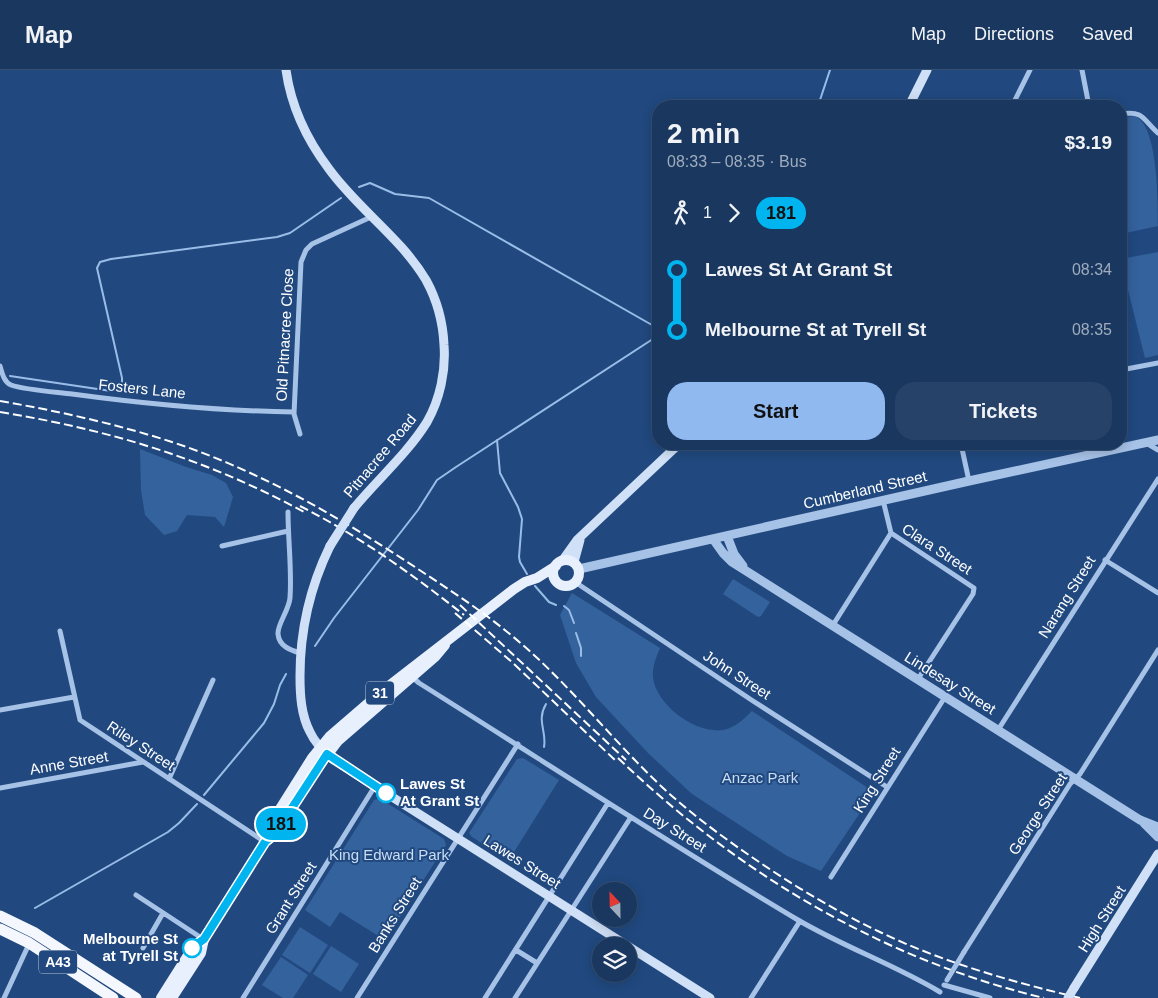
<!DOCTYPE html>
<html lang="en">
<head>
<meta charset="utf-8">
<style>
	:root { --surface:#19375f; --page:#264268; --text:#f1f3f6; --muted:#9facbd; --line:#375174; --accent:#90b9f0 }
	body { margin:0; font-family:Arial,sans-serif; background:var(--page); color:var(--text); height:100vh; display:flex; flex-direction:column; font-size:19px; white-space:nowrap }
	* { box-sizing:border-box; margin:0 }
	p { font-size:16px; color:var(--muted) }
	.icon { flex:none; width:28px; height:28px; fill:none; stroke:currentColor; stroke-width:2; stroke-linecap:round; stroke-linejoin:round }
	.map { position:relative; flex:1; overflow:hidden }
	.details { position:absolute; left:652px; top:30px; width:475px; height:350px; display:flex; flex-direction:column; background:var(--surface); border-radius:20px; box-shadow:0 2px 12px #0003,0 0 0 1px var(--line) }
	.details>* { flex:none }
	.badge { padding:0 10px; border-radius:16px; font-size:18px; line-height:32px }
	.needle { width:32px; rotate:338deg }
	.fabs { position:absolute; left:592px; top:812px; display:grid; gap:10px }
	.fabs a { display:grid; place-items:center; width:45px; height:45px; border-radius:50%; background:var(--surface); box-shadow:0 2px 12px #0003,0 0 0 1px var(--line); font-size:25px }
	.map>.badge { position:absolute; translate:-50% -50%; box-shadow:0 0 0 2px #fff }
	.legs { display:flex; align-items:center; gap:8px; height:55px; padding:0 15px; font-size:16px }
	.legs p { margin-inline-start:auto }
	.head { display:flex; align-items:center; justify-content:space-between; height:85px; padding:0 15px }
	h1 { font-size:28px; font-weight:600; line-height:38px }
	.button { display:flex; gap:10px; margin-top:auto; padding:10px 15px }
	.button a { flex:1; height:58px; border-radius:20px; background:var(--accent); color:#111; font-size:20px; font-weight:600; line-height:58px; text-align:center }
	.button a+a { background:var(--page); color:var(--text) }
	ul { padding:0 15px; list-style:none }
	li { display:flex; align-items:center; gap:18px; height:60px; font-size:19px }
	li i { display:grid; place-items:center; width:8px; height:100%; margin:0 6px; background:currentColor }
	li i::after { content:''; width:12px; height:12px; margin:-6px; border:4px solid; border-radius:50%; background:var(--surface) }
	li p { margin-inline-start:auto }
	li:first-child i { background:linear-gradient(#0000 50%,currentColor 0) }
	li:last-child i { background:linear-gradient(currentColor 50%,#0000 0) }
	header { display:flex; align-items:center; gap:30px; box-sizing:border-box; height:70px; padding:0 25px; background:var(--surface); border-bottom:1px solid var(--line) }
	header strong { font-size:24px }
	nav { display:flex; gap:28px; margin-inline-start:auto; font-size:18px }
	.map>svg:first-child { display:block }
	.green { fill:#34629d }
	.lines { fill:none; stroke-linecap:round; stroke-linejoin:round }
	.stream { stroke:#9abde8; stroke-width:2 }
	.minor { stroke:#a6c2e7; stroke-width:5 }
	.tertiary { stroke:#a6c2e7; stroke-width:9 }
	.secondary { stroke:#d0e0f6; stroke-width:9 }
	.primary { stroke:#e8f0fd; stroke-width:10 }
	.trunk { stroke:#f4f8fe; stroke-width:11 }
	.rail { stroke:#fff; stroke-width:2; stroke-dasharray:9 4; stroke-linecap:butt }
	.minor-bridge { stroke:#a6c2e7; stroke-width:5 }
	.secondary-bridge { stroke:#d0e0f6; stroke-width:9 }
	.line-1-casing { stroke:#fff; stroke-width:11 }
	.line-1 { stroke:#00b5ef; stroke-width:8 }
	.stop-1-dot { fill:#fff; stroke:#00b5ef; stroke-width:2.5 }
	.labels { text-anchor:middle; stroke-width:4; stroke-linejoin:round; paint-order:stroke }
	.shield { fill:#21497f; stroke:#bcc8d9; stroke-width:1 }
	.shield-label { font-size:14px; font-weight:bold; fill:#fff }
	.street-label { font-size:15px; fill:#fff; stroke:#21497f }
	.park-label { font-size:15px; fill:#c9ddf5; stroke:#21497f }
	.stop-label { font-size:15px; font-weight:bold; fill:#fff; stroke:#21497f; text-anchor:start }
</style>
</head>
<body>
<header>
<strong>Map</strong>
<nav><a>Map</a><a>Directions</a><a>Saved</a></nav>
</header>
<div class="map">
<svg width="1158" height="928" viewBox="0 0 1158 928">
	<rect width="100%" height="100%" fill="#21497f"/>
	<path class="green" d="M 1134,46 C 1158,53 1158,131 1158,156 L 1121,164 L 1121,48 Z
		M 1158,182 L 1158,285 L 1145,288 L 1126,212 L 1121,213 L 1121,189 Z
		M 140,379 L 186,397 L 212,405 L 226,413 L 233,427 L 224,457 L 215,447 L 187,445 L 177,461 L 164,465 L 145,445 L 141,420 Z
		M 733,509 L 770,532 L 761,546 L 758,547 L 723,524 Z
		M 572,523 L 660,578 C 656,588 652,597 653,608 C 657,636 696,664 723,660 C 735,658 744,649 752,641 L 874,722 L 821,801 L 787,786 L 692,724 L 648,683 L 596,627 L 576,593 L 560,545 Z
		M 523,688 L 559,710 L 509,790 L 472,767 L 469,763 L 517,689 Z
		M 379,728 L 444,769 L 446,775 L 385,870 L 340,842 L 330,857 L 305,840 L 374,730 Z
		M 300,857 L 328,875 L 310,903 L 282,885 Z
		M 331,876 L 359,894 L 341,922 L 313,904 Z
		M 281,887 L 308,905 L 293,928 L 283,928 L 262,915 Z"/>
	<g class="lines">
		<path class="stream" d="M 818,36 L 830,0
			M 359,117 L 370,113 L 395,124 L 429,128 L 659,259
			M 10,306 L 111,321 L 118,319 L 122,315 L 122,308 L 97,198 L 100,192 L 111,189 L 277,167 L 290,163 L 341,128
			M 497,370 L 500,403 L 518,437 L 522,449 L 519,487 L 520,492 L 527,504
			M 535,516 L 549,532 L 556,535
			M 564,536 L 569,540 L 574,553
			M 576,563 L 581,578 L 581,586
			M 315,576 L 334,548 L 418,440 L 437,410 L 456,397 L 659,265
			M 544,677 C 547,661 536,651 546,634
			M 204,725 L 264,653 L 274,634 L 280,615 L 286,604
			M 35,838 L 168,762 L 179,753 L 197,734"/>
		<path class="minor" d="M 1082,0 L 1089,36
			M 1012,36 L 1030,0
			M 1121,44 C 1144,40 1143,50 1158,63
			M 0,296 C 2,303 4,312 11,315 C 25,320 56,322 72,324 C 146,334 220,341 294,342
			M 1121,300 L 1158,293
			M 300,364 L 294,344 L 301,192 L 306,180 L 312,174 L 371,147
			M 961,374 L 969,411
			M 1148,374 L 1158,380
			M 883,430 L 891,463 L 974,518 L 973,524 L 918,609
			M 288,442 C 288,470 292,500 290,528 C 289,540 277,555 278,564 C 279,576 290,580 300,583
			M 222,476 L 288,461
			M 1105,490 L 1158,523
			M 575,512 L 753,631 L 887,717
			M 833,555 L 891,463
			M 60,561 L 80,650 L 265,772
			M 411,606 L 419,613 C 545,692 670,774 798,850 C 844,877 895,895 940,922
			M 0,640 L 74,627
			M 998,660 L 1158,409
			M 169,709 L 213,610
			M 0,718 L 143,692
			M 831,807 L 945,627
			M 136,825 L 203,869
			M 143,878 L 163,843
			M 516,880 L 537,893
			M 964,882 L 1070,714 L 1080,704 L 1158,580
			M 944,915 L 990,928
			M 4,928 L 29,874
			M 243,928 L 375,716
			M 357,928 L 518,674
			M 485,928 L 608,733
			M 515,928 L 631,747
			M 751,928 L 800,851"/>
		<path class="tertiary" d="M 727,466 L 734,484 L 743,496
			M 713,469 L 723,483 L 732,492 L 1140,750 L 1158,757
			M 579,499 L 969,411 L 1158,370
			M 1144,753 L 1158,767"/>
		<path class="secondary" d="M 286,0 C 291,36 307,70 329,99 C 358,139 401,168 426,210 C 437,230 443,253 444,275 C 446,301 440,329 427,352 C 407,384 378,409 354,438
			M 909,36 L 927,0
			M 330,476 C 310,517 300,560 300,606 C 300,625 301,645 310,662 C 315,673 323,681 332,689 L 710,928
			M 562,491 L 577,470 L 679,374
			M 574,492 L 580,470
			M 1074,918 L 1158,784"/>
		<path class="primary" d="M553 503a13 13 0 1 1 26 0a13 13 0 1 1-26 0Z
			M 265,772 L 268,758 L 312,688 L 330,666 L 381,622 L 514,519 L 525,512 L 537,508 L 556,496
			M 161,928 L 192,879 L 204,869 L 265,772 L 275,764 L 312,705 L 338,671 L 435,587 L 445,575
			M 172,928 L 201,883 L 204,869"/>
		<path class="trunk" d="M 0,846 L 35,863 L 136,928
			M 0,859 L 29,873 L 113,928"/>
		<path class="rail" d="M 0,331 C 58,341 116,354 172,372 C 260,401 341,448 418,499 C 448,519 478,538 506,561 C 564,607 608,666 662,717 C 688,741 717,763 746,783 C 789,813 835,841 882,863 C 945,893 1013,912 1080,928
			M 0,342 C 110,360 206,389 304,442
			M 300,436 C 359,466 412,504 464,545
			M 460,535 L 626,690
			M 455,543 L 513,593 L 617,692
			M 618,688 C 738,803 881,889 1044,928"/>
		<path class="minor-bridge" d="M 947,910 L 964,882"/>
		<path class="secondary-bridge" d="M 330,476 L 354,438
			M 1068,928 L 1074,918"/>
	</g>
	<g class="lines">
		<defs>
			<path id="line-1" d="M 192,878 L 204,869 L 265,772 L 275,764 L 327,684 L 386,723"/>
		</defs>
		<use href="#line-1" class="line-1-casing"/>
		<use href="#line-1" class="line-1"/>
	</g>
	<g class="stop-1-dot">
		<circle cx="386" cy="723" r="9"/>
		<circle cx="192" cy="878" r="9"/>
	</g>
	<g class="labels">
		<g class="shield">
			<rect x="366" y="611.5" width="28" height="23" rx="4"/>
			<rect x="39" y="880.5" width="38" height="23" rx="4"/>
		</g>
		<g class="shield-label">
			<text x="380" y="628">31</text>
			<text x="58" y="897">A43</text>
		</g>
		<g class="street-label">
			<text transform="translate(285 265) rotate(-87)" y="5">Old Pitnacree Close</text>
			<text transform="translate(142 319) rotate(6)" y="5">Fosters Lane</text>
			<text transform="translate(380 386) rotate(-50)" y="5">Pitnacree Road</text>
			<text transform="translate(865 420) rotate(-13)" y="5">Cumberland Street</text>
			<text transform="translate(937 479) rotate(33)" y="5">Clara Street</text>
			<text transform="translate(1067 527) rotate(-58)" y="5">Narang Street</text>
			<text transform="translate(737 605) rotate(33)" y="5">John Street</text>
			<text transform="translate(950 613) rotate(32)" y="5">Lindesay Street</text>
			<text transform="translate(141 676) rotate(33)" y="5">Riley Street</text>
			<text transform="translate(69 693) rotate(-10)" y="5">Anne Street</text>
			<text transform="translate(877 710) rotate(-58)" y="5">King Street</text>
			<text transform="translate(1038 744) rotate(-57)" y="5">George Street</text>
			<text transform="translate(675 760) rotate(32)" y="5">Day Street</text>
			<text transform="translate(522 792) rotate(32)" y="5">Lawes Street</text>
			<text transform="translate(291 828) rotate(-58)" y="5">Grant Street</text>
			<text transform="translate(395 845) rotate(-58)" y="5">Banks Street</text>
			<text transform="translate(1102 849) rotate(-58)" y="5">High Street</text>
		</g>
		<g class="park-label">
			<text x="760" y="713">Anzac Park</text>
			<text x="389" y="790">King Edward Park</text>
		</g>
		<g class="stop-label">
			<text x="400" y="719">Lawes St<tspan x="400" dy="17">At Grant St</tspan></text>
			<text x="178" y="874" text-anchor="end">Melbourne St<tspan x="178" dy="17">at Tyrell St</tspan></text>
		</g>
	</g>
</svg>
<div class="fabs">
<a><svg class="needle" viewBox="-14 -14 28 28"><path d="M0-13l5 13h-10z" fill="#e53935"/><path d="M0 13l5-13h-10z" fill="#9facbd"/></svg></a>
<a><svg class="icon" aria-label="layers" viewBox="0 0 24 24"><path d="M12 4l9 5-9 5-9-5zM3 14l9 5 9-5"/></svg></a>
</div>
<b class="badge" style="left:281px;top:754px;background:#00b5ef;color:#111">181</b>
<section class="details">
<div class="head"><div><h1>2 min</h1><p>08:33 – 08:35 · Bus</p></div><b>$3.19</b></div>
<div class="legs"><svg class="icon" aria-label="walk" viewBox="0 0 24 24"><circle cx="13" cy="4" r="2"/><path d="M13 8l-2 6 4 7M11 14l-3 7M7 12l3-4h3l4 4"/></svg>1<svg class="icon" aria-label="forward" viewBox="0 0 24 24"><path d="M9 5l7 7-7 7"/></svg><b class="badge" style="background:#00b5ef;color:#111">181</b></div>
<ul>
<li><i style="color:#00b5ef"></i><b>Lawes St At Grant St</b><p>08:34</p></li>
<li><i style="color:#00b5ef"></i><b>Melbourne St at Tyrell St</b><p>08:35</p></li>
</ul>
<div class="button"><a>Start</a><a>Tickets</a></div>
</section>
</div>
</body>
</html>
